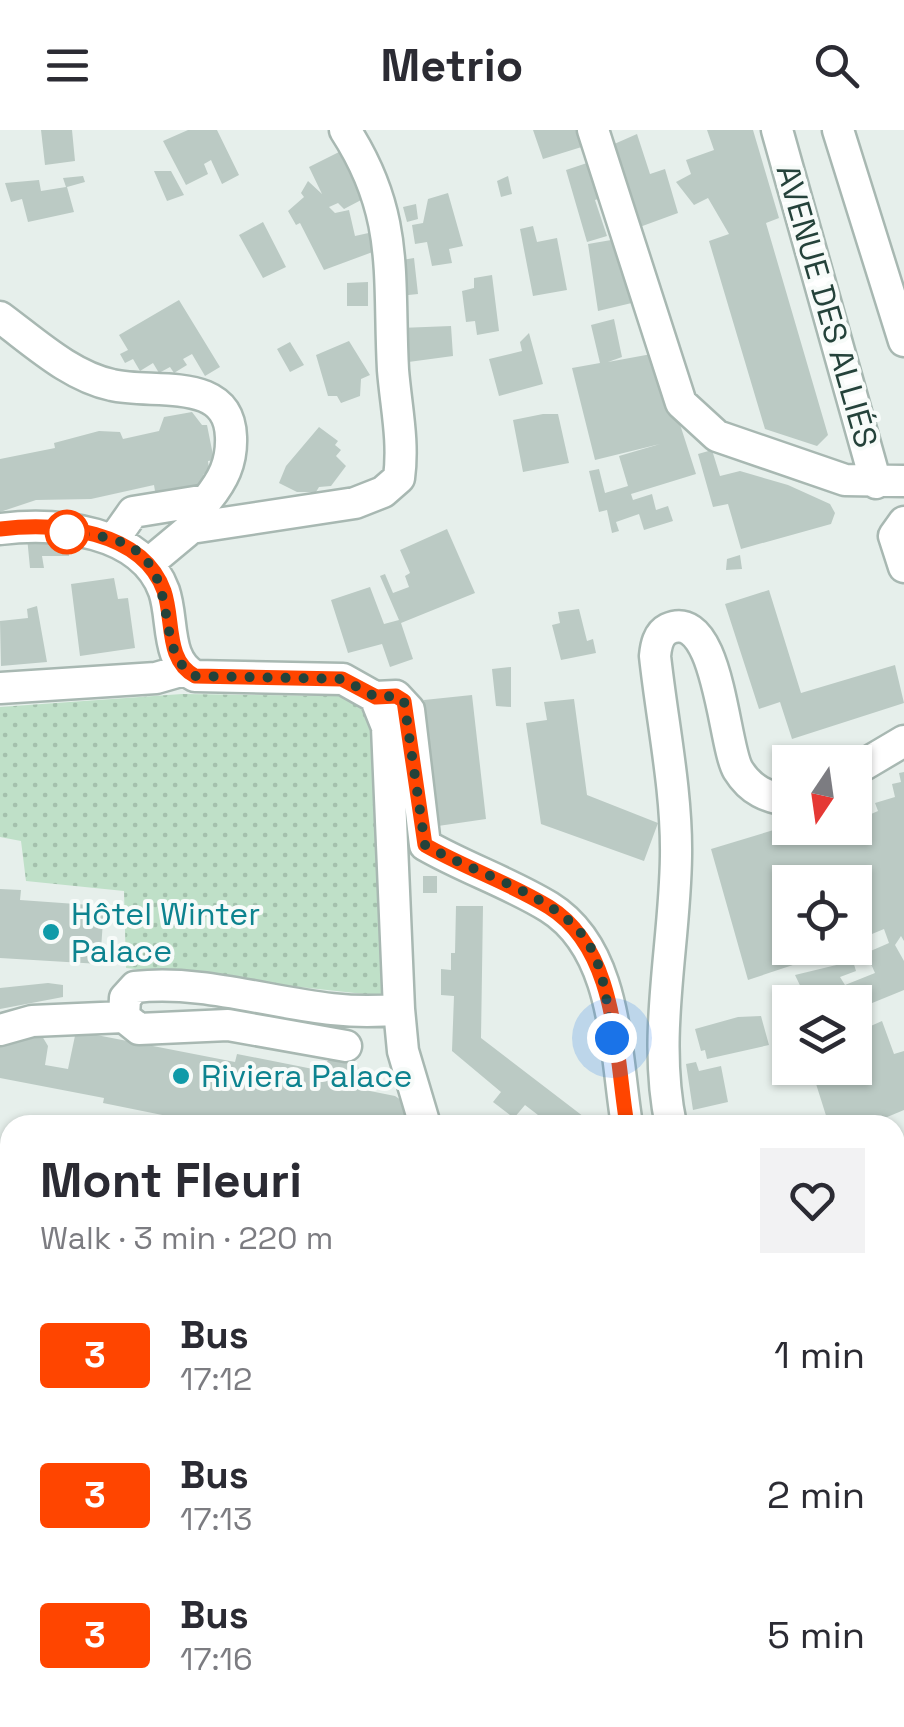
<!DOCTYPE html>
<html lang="en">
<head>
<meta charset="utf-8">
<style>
	:root { --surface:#fff; --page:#f2f2f3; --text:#2b2b33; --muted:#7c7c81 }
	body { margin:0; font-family:"Space Grotesk",sans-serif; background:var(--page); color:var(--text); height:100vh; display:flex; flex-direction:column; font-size:38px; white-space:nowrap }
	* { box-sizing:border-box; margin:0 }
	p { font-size:32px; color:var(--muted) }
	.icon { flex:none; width:55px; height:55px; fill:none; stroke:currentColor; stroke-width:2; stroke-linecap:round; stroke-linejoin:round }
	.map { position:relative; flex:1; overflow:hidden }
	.side { position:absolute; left:0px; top:985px; width:905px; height:612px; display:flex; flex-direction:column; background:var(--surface); border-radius:30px 30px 0 0; box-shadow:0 2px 8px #0004 }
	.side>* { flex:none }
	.badge { padding:0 20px; border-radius:8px; font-size:35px; line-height:65px }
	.needle { width:65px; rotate:193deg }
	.buttons { position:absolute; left:772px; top:615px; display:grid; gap:20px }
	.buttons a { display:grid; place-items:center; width:100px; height:100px; border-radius:0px; background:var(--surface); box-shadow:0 2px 8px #0004; font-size:50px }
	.you { position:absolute; width:50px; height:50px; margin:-25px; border:8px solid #fff; border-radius:50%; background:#1a73e8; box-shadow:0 0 0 15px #1a73e833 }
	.map>.badge { position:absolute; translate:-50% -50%; box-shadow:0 0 0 5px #fff }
	.round { display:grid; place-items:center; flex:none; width:105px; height:105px; border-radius:0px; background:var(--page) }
	.summary { display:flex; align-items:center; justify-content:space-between; height:170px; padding:0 40px }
	h1 { font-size:48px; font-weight:700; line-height:75px }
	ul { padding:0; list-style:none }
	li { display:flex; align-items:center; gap:30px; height:140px; padding:0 40px }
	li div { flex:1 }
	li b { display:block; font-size:38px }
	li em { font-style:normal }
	li .badge { min-width:110px; font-weight:700; text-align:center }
	header { display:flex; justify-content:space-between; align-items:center; height:130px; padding:0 40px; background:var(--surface); font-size:45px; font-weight:700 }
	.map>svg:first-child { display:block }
	.park { fill:url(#park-dots) }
	.building { fill:#bbcac4 }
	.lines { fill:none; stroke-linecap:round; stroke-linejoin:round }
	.minor-casing { stroke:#a8b8b2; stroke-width:35 }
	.minor { stroke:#fff; stroke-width:30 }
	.line-casing { stroke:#fff; stroke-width:22 }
	.line { stroke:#ff4500; stroke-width:15 }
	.walk { stroke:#24423a; stroke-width:10; stroke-dasharray:0 18 }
	.stop-dot { fill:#fff; stroke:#ff4500; stroke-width:5 }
	.culture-dot { fill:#0f9aa8; stroke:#f7fbf9; stroke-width:4 }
	.labels { text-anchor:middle; stroke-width:8; stroke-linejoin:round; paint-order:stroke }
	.street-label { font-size:32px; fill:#24423a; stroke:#f7fbf9 }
	.culture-label { font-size:32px; fill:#0d838f; stroke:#f7fbf9; text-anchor:start }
</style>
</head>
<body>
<header><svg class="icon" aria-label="menu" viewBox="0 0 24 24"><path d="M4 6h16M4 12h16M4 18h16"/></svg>Metrio<svg class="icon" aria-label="search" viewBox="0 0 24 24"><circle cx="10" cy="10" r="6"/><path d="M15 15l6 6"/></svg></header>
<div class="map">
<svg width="904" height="1597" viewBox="0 0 904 1597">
	<defs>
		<pattern id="park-dots" width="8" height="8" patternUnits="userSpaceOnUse" patternTransform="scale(2.5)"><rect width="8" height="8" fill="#bfe0c8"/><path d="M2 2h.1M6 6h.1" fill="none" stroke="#a4c1ad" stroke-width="1.8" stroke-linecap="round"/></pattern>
	</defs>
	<rect width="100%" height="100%" fill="#e6efeb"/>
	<path class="park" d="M 182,564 L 344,566 L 371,584 L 382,866 L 126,838 L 124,761 L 26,751 L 21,711 L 0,707 L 0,577 Z"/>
	<path class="building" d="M 41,0 L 72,0 L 75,31 L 45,35 Z
		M 188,0 L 217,0 L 239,45 L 222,54 L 211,30 L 204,34 L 208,44 L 186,55 L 163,11 Z
		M 533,0 L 583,0 L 588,15 L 543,29 Z
		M 707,0 L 753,0 L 779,88 L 766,93 L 828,305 L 817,316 L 765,299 L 709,111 L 729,104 L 708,68 L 694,75 L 676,52 L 691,44 L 686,30 L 714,20 Z
		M 637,4 L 650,44 L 665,39 L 678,83 L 637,98 L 612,15 Z
		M 339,22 L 363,69 L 344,79 L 338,73 L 329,77 L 335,83 L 349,80 L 355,106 L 373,102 L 378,120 L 324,140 L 300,93 L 296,95 L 288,81 L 304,67 L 301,63 L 308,51 L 322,64 L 309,37 Z
		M 593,31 L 604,67 L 595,70 L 607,106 L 587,112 L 566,40 Z
		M 154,41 L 171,41 L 184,65 L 167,71 Z
		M 83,46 L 85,52 L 67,57 L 74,82 L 28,92 L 22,69 L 11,72 L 5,53 L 39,50 L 41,61 L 66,57 L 63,48 Z
		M 508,46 L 512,64 L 501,67 L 497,51 Z
		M 448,63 L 463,116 L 449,119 L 452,133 L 432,136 L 427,112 L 415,114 L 412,95 L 423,93 L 428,69 Z
		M 416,74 L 418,89 L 407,92 L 403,77 Z
		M 263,92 L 286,137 L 263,148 L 239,105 Z
		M 533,96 L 537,112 L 557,108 L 567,160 L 533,166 L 520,99 Z
		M 617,109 L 636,172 L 598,181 L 588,114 Z
		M 414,128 L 418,164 L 399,166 L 396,131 Z
		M 492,145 L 499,201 L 477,205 L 475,191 L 466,192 L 462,161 L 474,158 L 474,148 Z
		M 368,152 L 368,176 L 347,176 L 347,153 Z
		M 179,170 L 220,237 L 205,246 L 192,224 L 183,229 L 187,235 L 174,243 L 170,237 L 159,243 L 153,233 L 140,241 L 133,229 L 125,233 L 120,224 L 128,220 L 119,205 Z
		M 614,189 L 622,227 L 608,232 L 657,223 L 696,344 L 631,364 L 633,370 L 652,364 L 656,380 L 668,376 L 673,391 L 644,400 L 639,384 L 616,392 L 619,401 L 612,403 L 607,380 L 599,382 L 589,341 L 599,339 L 605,363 L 628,356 L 619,326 L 660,314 L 595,330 L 572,238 L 600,233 L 591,195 Z
		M 451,196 L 453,226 L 401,233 L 400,198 Z
		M 529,203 L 543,254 L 499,266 L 489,229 L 522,221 L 520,212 Z
		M 349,211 L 370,245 L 361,249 L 360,266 L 341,273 L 337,266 L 328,266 L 316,225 Z
		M 290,212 L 304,235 L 290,242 L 277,219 Z
		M 192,282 L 202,295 L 207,295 L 214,330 L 208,331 L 209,339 L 203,345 L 214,351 L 156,367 L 154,355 L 91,369 L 36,370 L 0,382 L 0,329 L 55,318 L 54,313 L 99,301 L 120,302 L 123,309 L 159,301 L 164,287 Z
		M 543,284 L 558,284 L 569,333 L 523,342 L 513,290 Z
		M 319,297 L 338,311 L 335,315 L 341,320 L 336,326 L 346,336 L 331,356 L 319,357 L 316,362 L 297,362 L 279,353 L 286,336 Z
		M 712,320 L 720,346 L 740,341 L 788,355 L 830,374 L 835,383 L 831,394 L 741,419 L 728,374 L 713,377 L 698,324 Z
		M 447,399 L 475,463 L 401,493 L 413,529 L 390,537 L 382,514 L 348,523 L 331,470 L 370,457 L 384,494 L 399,490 L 380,446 L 385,444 L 393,463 L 409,457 L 405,446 L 410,443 L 400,420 Z
		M 27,407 L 70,415 L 69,426 L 42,426 L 44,438 L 30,438 Z
		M 740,425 L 742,439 L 726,440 L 727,429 Z
		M 114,448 L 118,469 L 128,468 L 135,518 L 80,526 L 71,454 Z
		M 769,460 L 801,563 L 895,535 L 904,573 L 792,609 L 780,572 L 759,579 L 725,474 Z
		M 37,476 L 47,532 L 1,536 L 0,491 L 28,488 L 27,479 Z
		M 579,479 L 587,511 L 593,509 L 596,523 L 561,530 L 552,495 L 560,493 L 558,482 Z
		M 511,537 L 511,577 L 496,576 L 492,539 Z
		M 472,565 L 486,689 L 438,696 L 424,570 Z
		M 574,569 L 587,665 L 658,693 L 644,731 L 541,694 L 526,593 L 547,590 L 544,572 Z
		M 904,642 L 904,811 L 901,806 L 895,815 L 904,831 L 904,860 L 855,880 L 855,872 L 808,872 L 795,845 L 853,831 L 856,841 L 840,847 L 845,855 L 875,843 L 866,823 L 889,813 L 884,799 L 855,811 L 855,752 L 790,752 L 790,818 L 804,818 L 808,830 L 748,850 L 711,719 L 790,695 L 804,698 L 809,715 L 837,706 L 836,701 L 855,698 L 855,691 L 878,681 L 875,673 L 895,667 L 892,654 L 901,652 L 899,643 Z
		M 423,746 L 437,746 L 437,763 L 423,763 Z
		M 0,759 L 21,760 L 20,770 L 104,776 L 100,834 L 0,828 Z
		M 456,776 L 483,776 L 481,908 L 588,990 L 585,995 L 551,995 L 525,975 L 514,988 L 493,972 L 501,962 L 452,921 L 454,866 L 441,865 L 441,839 L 451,840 L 451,823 L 455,823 Z
		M 48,853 L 63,855 L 63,867 L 0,879 L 0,858 Z
		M 761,886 L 769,915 L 707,929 L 705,920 L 701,921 L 695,899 L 738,887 Z
		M 882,891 L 894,924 L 904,921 L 904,980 L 868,995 L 829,995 L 811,938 L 855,938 L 855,903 Z
		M 39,901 L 48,916 L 45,935 L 68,939 L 76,901 L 235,932 L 237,924 L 318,940 L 332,927 L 349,925 L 358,935 L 360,959 L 395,966 L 404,972 L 413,995 L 180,995 L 182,989 L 103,973 L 104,968 L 0,948 L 0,911 Z
		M 696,932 L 699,941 L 721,936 L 728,972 L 693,980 L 686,934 Z
		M 904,1158 L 904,1193 L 895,1195 L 895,1161 Z
		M 904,1203 L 904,1285 L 895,1287 L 895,1206 Z
		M 10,1485 L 10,1544 L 0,1533 L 0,1494 Z
		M 39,1588 L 118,1588 L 122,1597 L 47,1597 Z
		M 235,1588 L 298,1588 L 303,1597 L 240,1597 Z
		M 555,1588 L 580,1588 L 578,1597 L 558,1597 Z
		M 671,1588 L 692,1588 L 698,1597 L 656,1597 Z"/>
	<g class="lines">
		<defs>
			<path id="minor" d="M 593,0 L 681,273 L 717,306 L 845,350 L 904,351
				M 777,0 L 876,353
				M 838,0 L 904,211
				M 0,187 C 34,212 70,246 112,255 C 154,265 229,245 231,307 C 232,333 223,350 207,370 L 133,382 L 114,409
				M 904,392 L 894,406 L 904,437
				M 0,399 C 57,392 142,400 164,461 C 174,490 165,530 195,546 L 343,549 L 375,567 L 387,597 L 399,879 L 403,921 L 425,995
				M 149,433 L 191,398 L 355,373 L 383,362 L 399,348 C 404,311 396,277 393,240 C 388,145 400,85 345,0
				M 0,558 L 156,548 L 184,540
				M 375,567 L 396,566 L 409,580 L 425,715 C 465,738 510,753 549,777 C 618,820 615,923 627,995
				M 855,640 L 904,611
				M 0,900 L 32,891 L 124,887
				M 346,916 L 228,895 L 139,899 L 124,887 L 125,868 L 135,857 C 223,847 312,891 399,879
				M 671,995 C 652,906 675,816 676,726 C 677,660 662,591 655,526 C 656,516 658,504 668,499 C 719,476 723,615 738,640 C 751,661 767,667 790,671
				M 895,1301 L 904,1304
				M 161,1588 L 168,1597
				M 347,1588 L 350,1597
				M 447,1597 L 449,1588"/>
		</defs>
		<use href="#minor" class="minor-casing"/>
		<use href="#minor" class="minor"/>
	</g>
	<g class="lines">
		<defs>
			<path id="line" d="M 0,399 C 57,392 142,400 164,461 C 174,490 165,530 195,546 L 342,549 L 376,567 L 396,566 L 404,571 L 425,715 C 465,738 510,753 549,777 C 618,820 615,923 627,995"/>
		</defs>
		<use href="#line" class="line-casing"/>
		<use href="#line" class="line"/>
		<path class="walk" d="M 67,402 C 82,404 100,405 115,410 C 187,433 149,521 195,546 L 342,549 L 376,567 L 396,566 L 404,571 L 425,715 C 471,742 557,765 586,810 C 605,838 607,876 612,908"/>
	</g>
	<circle class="stop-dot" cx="67" cy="402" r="20"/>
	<g class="culture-dot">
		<circle cx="51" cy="802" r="10"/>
		<circle cx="181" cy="946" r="10"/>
	</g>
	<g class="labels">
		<g class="street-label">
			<text transform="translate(827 176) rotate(74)" y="11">AVENUE DES ALLIÉS</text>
		</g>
		<g class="culture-label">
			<text x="71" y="795">Hôtel Winter<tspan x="71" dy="37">Palace</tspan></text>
			<text x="201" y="957">Riviera Palace</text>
		</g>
	</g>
</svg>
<div class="buttons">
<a><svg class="needle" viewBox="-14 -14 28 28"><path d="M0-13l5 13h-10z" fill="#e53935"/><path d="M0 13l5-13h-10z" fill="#7c7c81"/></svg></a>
<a><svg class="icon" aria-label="locate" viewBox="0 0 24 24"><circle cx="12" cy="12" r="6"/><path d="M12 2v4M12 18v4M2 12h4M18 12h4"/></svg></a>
<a><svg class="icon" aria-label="layers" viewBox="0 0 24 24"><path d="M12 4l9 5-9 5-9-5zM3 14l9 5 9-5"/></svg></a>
</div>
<div class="you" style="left:612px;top:908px"></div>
<section class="side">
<div class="summary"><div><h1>Mont Fleuri</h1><p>Walk · 3 min · 220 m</p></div><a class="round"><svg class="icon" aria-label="heart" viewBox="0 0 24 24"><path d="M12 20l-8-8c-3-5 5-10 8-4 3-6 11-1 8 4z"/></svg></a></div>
<ul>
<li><span class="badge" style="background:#ff4500;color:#fff">3</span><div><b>Bus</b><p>17:12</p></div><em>1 min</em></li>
<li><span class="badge" style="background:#ff4500;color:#fff">3</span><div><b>Bus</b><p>17:13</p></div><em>2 min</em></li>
<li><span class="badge" style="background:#ff4500;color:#fff">3</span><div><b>Bus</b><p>17:16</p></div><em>5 min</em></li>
</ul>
</section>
</div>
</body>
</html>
